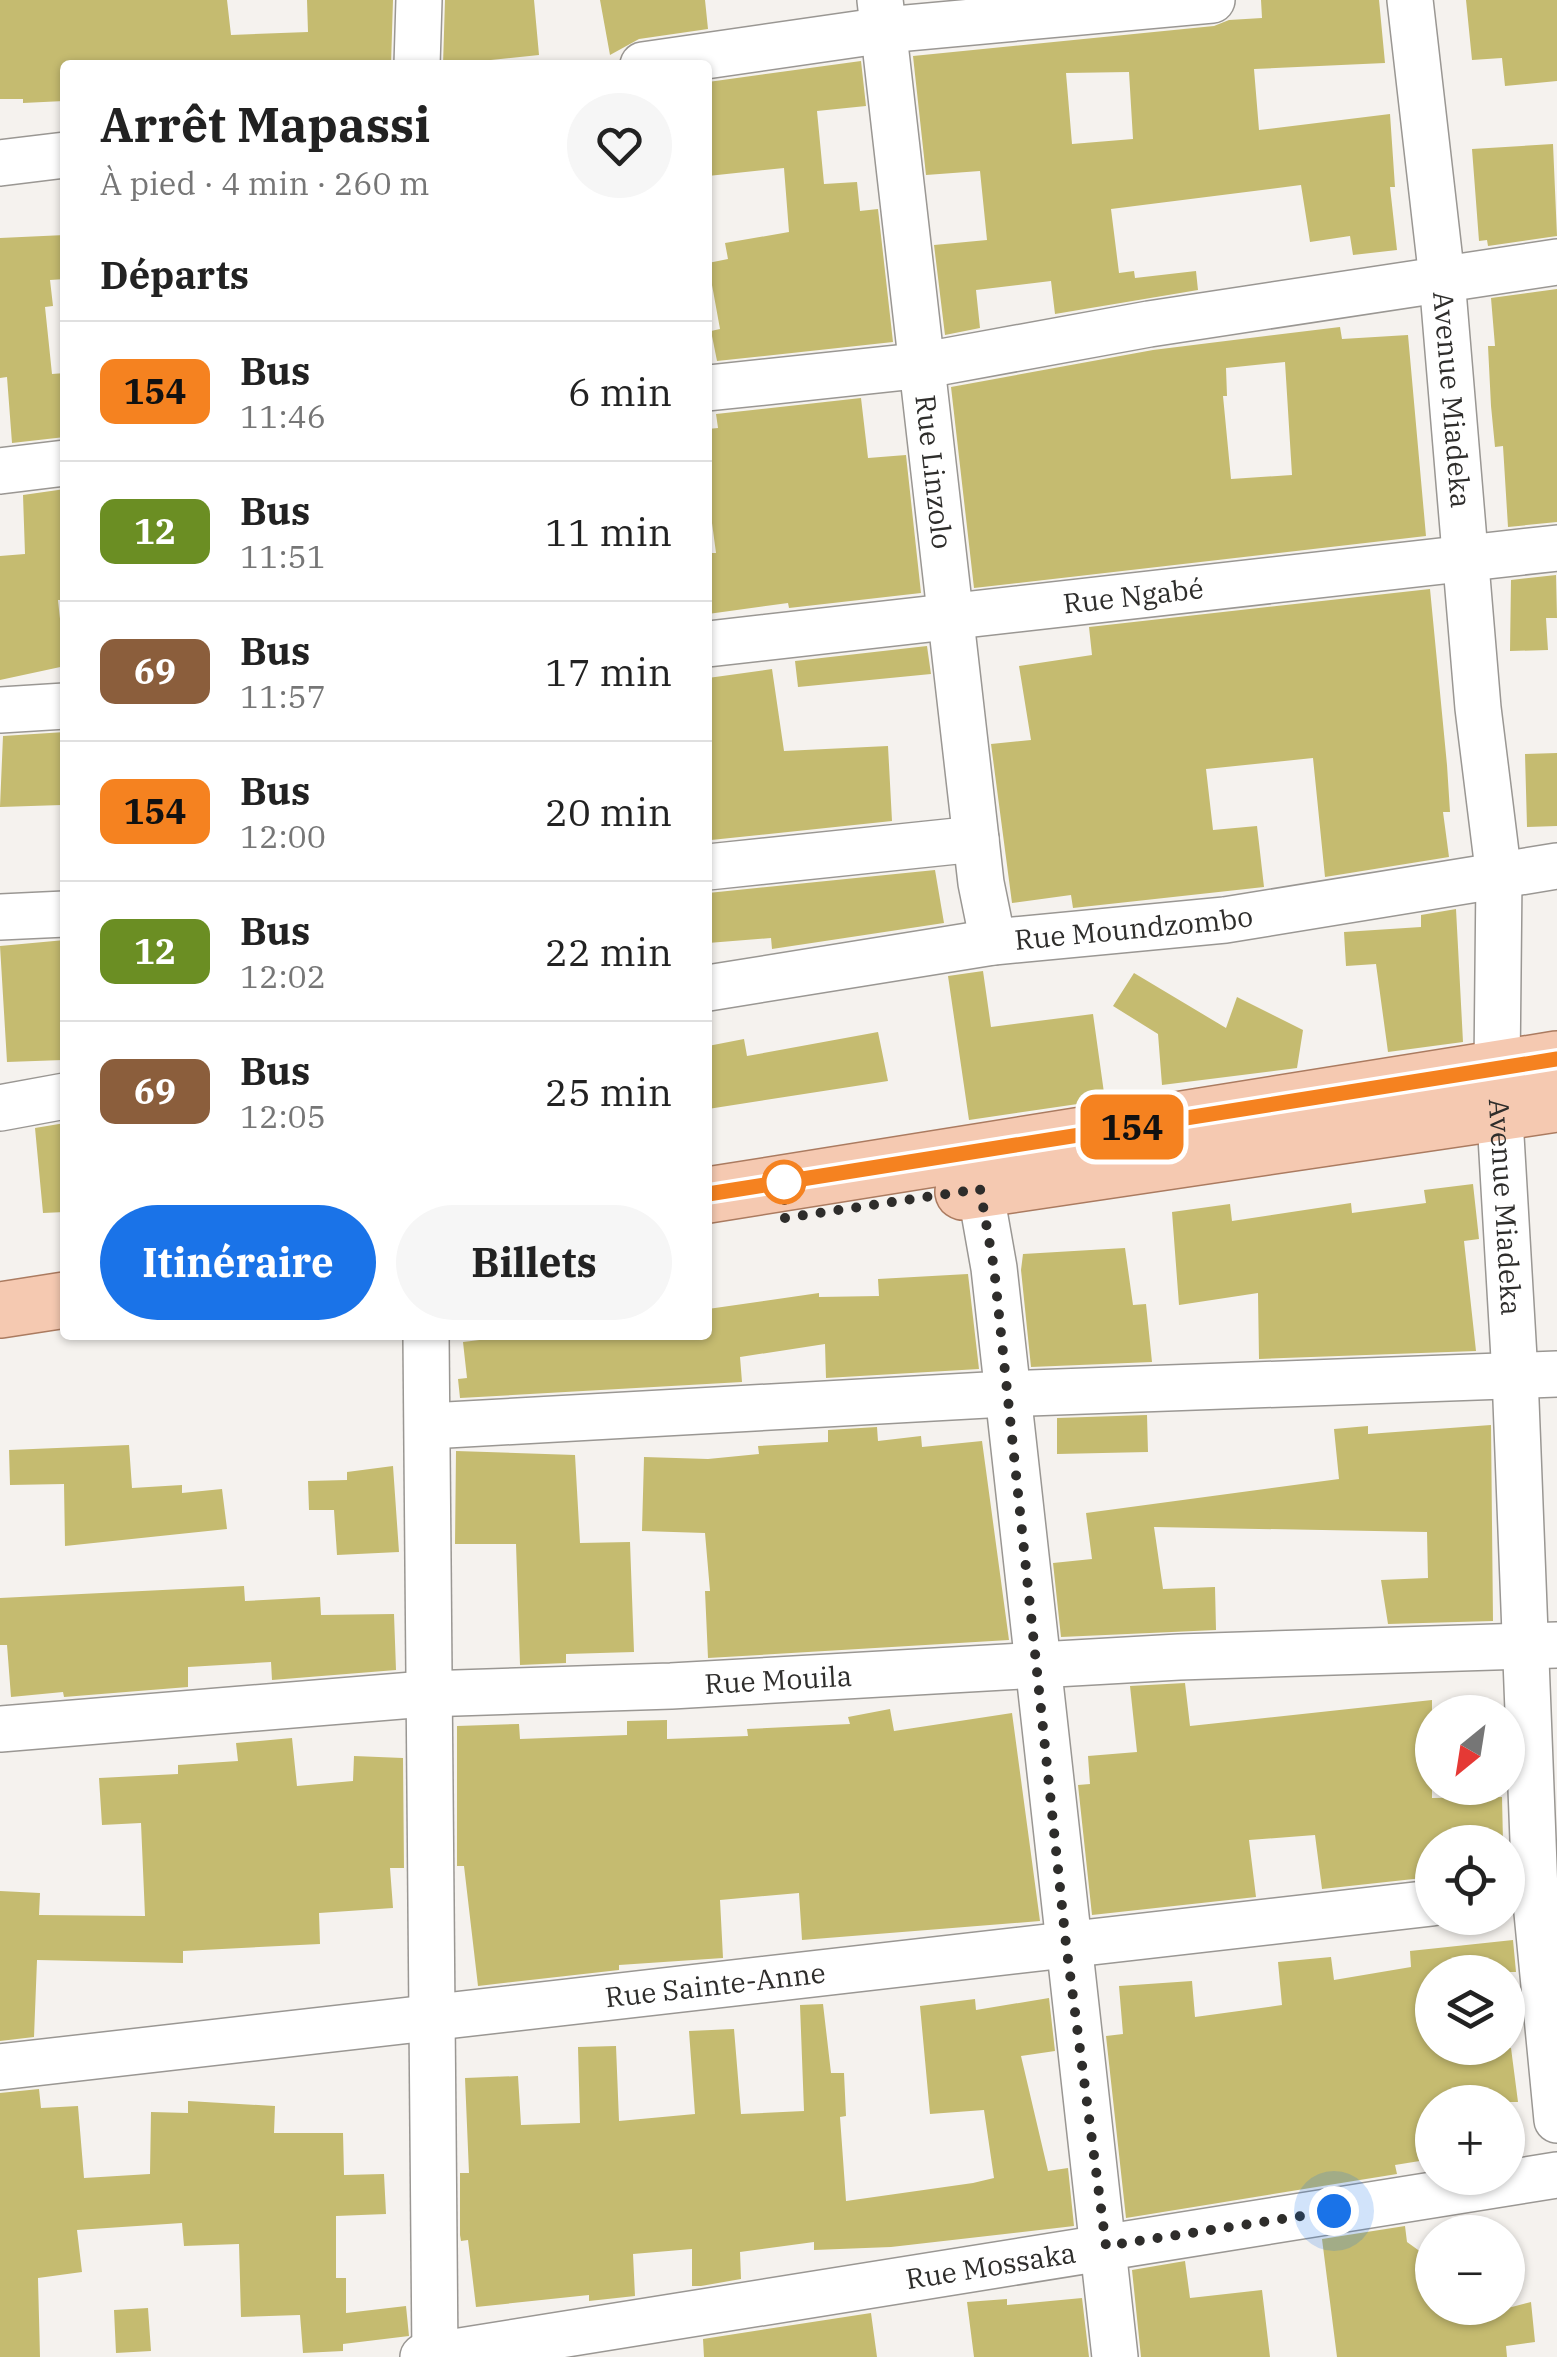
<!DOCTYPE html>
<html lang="fr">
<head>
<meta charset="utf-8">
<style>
	:root { --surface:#fff; --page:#f6f6f6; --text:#222; --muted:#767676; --line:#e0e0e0; --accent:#1a73e8 }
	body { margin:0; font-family:"IBM Plex Serif",serif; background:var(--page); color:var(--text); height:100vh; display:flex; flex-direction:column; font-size:38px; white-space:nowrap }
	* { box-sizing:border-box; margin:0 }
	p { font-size:32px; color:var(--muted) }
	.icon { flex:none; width:55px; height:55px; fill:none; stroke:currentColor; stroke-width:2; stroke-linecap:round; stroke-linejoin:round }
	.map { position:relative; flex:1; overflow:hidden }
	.side { position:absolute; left:60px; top:60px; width:652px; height:1280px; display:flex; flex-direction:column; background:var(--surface); border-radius:10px; box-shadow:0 2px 8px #0004 }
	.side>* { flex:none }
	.badge { padding:0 20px; border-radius:15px; font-size:35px; line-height:65px }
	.needle { width:65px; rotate:210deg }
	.buttons { position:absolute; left:1415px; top:1695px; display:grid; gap:20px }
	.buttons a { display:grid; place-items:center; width:110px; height:110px; border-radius:50%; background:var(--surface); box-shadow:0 2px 8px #0004; font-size:50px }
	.you { position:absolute; width:50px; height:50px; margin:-25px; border:8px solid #fff; border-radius:50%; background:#1a73e8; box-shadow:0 0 0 15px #1a73e833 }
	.map>.badge { position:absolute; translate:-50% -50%; box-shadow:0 0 0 5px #fff }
	h2 { padding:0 40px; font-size:38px; line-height:90px }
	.round { display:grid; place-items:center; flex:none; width:105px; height:105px; border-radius:52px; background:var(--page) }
	.head { display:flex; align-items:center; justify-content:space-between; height:170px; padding:0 40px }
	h1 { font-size:48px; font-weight:800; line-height:75px }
	.cta { display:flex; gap:20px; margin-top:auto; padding:20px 40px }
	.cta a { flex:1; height:115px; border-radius:60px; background:var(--accent); color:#fff; font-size:40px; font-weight:800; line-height:115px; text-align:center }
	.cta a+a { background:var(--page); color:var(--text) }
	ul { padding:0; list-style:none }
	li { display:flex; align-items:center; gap:30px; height:140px; padding:0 40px; border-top:2px solid var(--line) }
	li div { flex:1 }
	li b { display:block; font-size:38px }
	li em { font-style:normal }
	li .badge { min-width:110px; font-weight:700; text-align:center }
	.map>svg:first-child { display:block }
	.building { fill:#c5bb70; fill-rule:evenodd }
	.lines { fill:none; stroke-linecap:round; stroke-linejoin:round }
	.minor-casing { stroke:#9a9793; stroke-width:48 }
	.primary-casing { stroke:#ab7b60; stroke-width:58 }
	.minor { stroke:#fff; stroke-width:45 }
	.primary { stroke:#f5c9b1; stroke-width:55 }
	.line-casing { stroke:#fff; stroke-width:22 }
	.line { stroke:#f58220; stroke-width:15 }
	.walk { stroke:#2e2d2b; stroke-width:10; stroke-dasharray:0 18 }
	.stop-dot { fill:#fff; stroke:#f58220; stroke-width:5 }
	.labels { text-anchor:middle; stroke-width:10; stroke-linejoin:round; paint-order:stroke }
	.street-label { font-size:28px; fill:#2e2d2b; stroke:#fff }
</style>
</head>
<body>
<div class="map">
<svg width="1557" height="2357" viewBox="0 0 1557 2357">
	<rect width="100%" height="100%" fill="#f5f2ee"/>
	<path class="building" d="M 0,0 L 227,0 L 231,35 L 308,32 L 307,0 L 393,0 L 391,65 L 65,65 L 61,66 L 64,101 L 23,103 L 23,99 L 0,99 Z
		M 445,0 L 534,0 L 539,55 L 443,65 Z
		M 600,0 L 705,0 L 708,29 L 639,39 L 610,55 Z
		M 1261,0 L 1379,0 L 1385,63 L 1254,69 L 1259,130 L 1390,114 L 1395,187 L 1390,187 L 1397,250 L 1353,255 L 1350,236 L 1310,242 L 1301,185 L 1111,209 L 1119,273 L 1134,271 L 1135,278 L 1196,271 L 1198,290 L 1055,314 L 1051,281 L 976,290 L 980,328 L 945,335 L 934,245 L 987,240 L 980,171 L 926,175 L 913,56 L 1214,26 L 1229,20 L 1262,18 ZM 1129,72 L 1133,139 L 1072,144 L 1066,73 Z
		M 1466,0 L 1557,0 L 1557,81 L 1505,86 L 1502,58 L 1472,60 Z
		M 861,61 L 866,106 L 817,111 L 824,184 L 857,182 L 860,211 L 878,209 L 893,342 L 717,361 L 711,331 L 720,329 L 708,263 L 728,259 L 725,243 L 789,232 L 784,168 L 708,176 L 708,82 Z
		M 1553,144 L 1557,236 L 1488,246 L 1487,240 L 1479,241 L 1472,149 Z
		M 65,235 L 65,279 L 50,280 L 53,306 L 45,307 L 52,374 L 65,373 L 65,437 L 12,443 L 7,377 L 0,378 L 0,238 Z
		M 1557,289 L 1557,522 L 1508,527 L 1503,446 L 1495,447 L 1491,406 L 1488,346 L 1495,346 L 1491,298 Z
		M 1340,327 L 1342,339 L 1408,335 L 1426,536 L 974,588 L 951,387 L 1153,350 ZM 1285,362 L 1292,475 L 1231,479 L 1223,396 L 1227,396 L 1226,368 Z
		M 861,398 L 868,458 L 906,455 L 921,593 L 789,608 L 788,603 L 708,614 L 708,553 L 716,553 L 708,493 L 708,429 L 718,428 L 716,414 Z
		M 65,489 L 65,600 L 58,600 L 65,666 L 0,680 L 0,556 L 25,554 L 23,495 Z
		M 1556,575 L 1557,618 L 1546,618 L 1548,650 L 1510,651 L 1511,580 Z
		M 1430,589 L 1447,765 L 1450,812 L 1443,812 L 1449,857 L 1325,877 L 1313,758 L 1206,769 L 1213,830 L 1257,826 L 1264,887 L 1073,908 L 1071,895 L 1012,903 L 991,744 L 1031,740 L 1019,666 L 1092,655 L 1089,627 Z
		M 927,646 L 931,674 L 798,687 L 795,661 Z
		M 772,669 L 784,751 L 888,746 L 892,821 L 711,840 L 708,678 Z
		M 65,732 L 62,805 L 0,807 L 3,736 Z
		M 1557,753 L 1557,826 L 1527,827 L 1525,754 Z
		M 935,870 L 944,923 L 772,949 L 771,938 L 708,943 L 708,893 Z
		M 1456,909 L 1463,1042 L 1388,1052 L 1376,964 L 1346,966 L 1344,932 L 1421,927 L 1421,915 Z
		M 65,940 L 63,1060 L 7,1062 L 0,946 Z
		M 983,971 L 991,1027 L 1093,1014 L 1105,1100 L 969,1120 L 948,976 Z
		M 1134,973 L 1226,1028 L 1237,997 L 1303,1030 L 1297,1068 L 1162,1085 L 1158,1034 L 1113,1006 Z
		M 878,1032 L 888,1081 L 708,1109 L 708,1046 L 744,1039 L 747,1056 Z
		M 65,1123 L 65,1212 L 43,1213 L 35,1128 Z
		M 1473,1184 L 1479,1239 L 1464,1241 L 1476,1351 L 1259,1359 L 1258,1293 L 1179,1305 L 1172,1212 L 1230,1204 L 1232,1221 L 1351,1203 L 1352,1213 L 1426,1203 L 1424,1190 Z
		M 1125,1248 L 1133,1305 L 1146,1304 L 1152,1362 L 1031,1367 L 1021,1270 L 1023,1254 Z
		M 968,1274 L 979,1369 L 826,1378 L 825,1344 L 740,1357 L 742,1382 L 460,1398 L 458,1379 L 467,1378 L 463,1342 L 521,1335 L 708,1335 L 708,1309 L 819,1293 L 819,1297 L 879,1296 L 878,1279 Z
		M 1147,1415 L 1148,1452 L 1057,1454 L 1057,1418 Z
		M 1491,1425 L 1493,1621 L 1388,1624 L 1381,1580 L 1428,1578 L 1427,1532 L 1154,1527 L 1163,1589 L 1215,1587 L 1216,1630 L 1061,1637 L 1053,1563 L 1092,1559 L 1086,1513 L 1339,1479 L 1334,1429 L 1368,1426 L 1368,1434 Z
		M 877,1427 L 878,1441 L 921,1436 L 922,1447 L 982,1441 L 1009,1640 L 708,1658 L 705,1591 L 710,1591 L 705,1533 L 642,1531 L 644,1457 L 708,1459 L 759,1454 L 758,1446 L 828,1442 L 828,1430 Z
		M 129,1445 L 132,1488 L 182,1485 L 182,1493 L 222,1489 L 227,1529 L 65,1546 L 64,1484 L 10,1485 L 9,1450 Z
		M 456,1451 L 575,1455 L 580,1543 L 630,1542 L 634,1652 L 566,1654 L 566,1663 L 520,1665 L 516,1544 L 455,1544 Z
		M 393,1466 L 399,1552 L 337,1555 L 334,1510 L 309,1510 L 308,1481 L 347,1480 L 347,1472 Z
		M 244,1586 L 245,1601 L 320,1597 L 321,1615 L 394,1614 L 396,1670 L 272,1680 L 271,1662 L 188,1667 L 188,1687 L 64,1697 L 63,1692 L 11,1697 L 7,1645 L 0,1645 L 0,1598 Z
		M 1185,1683 L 1190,1726 L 1432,1700 L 1432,1798 L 1502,1797 L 1503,1842 L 1432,1842 L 1432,1877 L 1322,1889 L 1315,1835 L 1249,1840 L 1256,1897 L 1092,1915 L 1078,1785 L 1090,1784 L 1088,1756 L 1137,1752 L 1130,1686 Z
		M 890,1709 L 894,1731 L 1012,1713 L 1040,1921 L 802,1940 L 799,1893 L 720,1900 L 723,1958 L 619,1965 L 619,1970 L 478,1986 L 464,1866 L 457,1866 L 457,1726 L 519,1724 L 520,1739 L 627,1735 L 627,1721 L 667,1720 L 667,1739 L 748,1736 L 747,1729 L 850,1724 L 848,1717 Z
		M 292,1738 L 297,1786 L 353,1781 L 354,1756 L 403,1758 L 404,1868 L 390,1868 L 393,1908 L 319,1913 L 320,1944 L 183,1951 L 183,1963 L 37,1960 L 34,2037 L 0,2041 L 0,1891 L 40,1893 L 39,1915 L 145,1916 L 141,1823 L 102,1825 L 99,1778 L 178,1774 L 178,1765 L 238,1761 L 236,1743 Z
		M 1513,1940 L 1516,1972 L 1432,1972 L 1432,2048 L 1511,2048 L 1518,2102 L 1432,2102 L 1432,2159 L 1395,2165 L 1397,2174 L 1126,2218 L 1106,2036 L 1123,2034 L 1119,1986 L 1192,1981 L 1195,2017 L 1282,2005 L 1278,1962 L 1331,1957 L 1334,1980 L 1411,1967 L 1410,1951 Z
		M 1049,1998 L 1055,2051 L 1021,2056 L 1048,2171 L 1068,2168 L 1074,2226 L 891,2247 L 814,2250 L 814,2242 L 740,2252 L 741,2279 L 701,2286 L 692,2286 L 692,2249 L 633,2254 L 635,2296 L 589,2301 L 589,2295 L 476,2307 L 468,2240 L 461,2241 L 460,2235 L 460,2173 L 469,2173 L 465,2078 L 518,2076 L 521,2125 L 580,2123 L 578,2047 L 616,2046 L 619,2121 L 695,2114 L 689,2031 L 734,2029 L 741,2114 L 804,2111 L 800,2005 L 823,2004 L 831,2073 L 844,2073 L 846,2116 L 840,2117 L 846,2201 L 973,2183 L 994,2178 L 984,2110 L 930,2114 L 920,2006 L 975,1999 L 976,2010 Z
		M 39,2089 L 41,2108 L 78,2106 L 84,2178 L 150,2174 L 151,2112 L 188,2113 L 188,2101 L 275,2106 L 274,2133 L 343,2133 L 344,2175 L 384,2174 L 386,2214 L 336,2216 L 336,2278 L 346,2278 L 346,2313 L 406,2306 L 409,2336 L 343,2344 L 343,2351 L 303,2353 L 300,2315 L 241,2317 L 239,2244 L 184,2246 L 182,2223 L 77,2230 L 82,2272 L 38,2278 L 40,2357 L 0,2357 L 0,2093 Z
		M 1405,2226 L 1407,2242 L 1432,2260 L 1432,2308 L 1508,2308 L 1531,2302 L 1535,2342 L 1506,2346 L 1507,2357 L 1337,2357 L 1322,2239 Z
		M 1185,2261 L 1190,2298 L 1262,2290 L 1270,2357 L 1141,2357 L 1132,2270 Z
		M 1082,2298 L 1089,2357 L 974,2357 L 967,2302 L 1007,2299 L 1007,2305 Z
		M 148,2308 L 151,2351 L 116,2353 L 114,2310 Z
		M 871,2313 L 877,2357 L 704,2357 L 703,2339 Z"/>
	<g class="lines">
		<defs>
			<g id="minor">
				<path id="s1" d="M 880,0 L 981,883 L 993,942"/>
				<path id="s2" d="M 1410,0 L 1442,279 L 1478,708 L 1499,877 L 1497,1068 L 1515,1375 L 1535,1892 L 1557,2120"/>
				<path d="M 417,65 L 419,0"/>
				<path d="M 643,65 L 885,30 L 1212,0"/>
				<path d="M 0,163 L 65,155"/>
				<path d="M 708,388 L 925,365 L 1149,324 L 1557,262"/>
				<path d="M 0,471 L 65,463"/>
				<path id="s3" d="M 708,644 L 1557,548"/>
				<path d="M 0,710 L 65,706"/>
				<path d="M 708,867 L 976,839"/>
				<path d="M 0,917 L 65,914"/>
				<path id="s4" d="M 708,988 L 993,942 L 1225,920 L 1557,866"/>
				<path d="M 0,1108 L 65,1096"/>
				<path d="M 980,1189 L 994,1268 L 1115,2357"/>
				<path d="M 426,1335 L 435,2357"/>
				<path d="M 429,1426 L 1005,1394 L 1557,1374"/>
				<path id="s5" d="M 0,1729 L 425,1694 L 671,1686 L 1179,1657 L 1557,1645"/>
				<path id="s6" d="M 0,2067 L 1432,1903"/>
				<path id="s7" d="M 423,2357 L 1557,2175"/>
			</g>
			<path id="primary" d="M 963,1192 L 1557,1104
				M 708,1195 L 1557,1059
				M 0,1310 L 65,1300"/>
		</defs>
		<use href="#minor" class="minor-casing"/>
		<use href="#primary" class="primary-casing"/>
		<use href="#minor" class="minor"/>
		<use href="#primary" class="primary"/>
	</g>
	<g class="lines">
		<defs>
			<path id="line" d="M 708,1194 L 1557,1059"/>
		</defs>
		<use href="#line" class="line-casing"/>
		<use href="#line" class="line"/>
		<path class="walk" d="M 784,1182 L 785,1218 L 980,1189 L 994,1268 L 1066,1944 L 1106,2246 L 1334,2211"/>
	</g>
	<circle class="stop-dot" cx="784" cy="1182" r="20"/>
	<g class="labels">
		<g class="street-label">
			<text dy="10" stroke="none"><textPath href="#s2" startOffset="402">Avenue Miadeka</textPath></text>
			<text dy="10" stroke="none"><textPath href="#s1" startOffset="475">Rue Linzolo</textPath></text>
			<text dy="10" stroke="none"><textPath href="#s3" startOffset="428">Rue Ngabé</textPath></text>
			<text dy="10" stroke="none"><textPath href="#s4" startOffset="430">Rue Moundzombo</textPath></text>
			<text dy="10" stroke="none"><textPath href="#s2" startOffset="1212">Avenue Miadeka</textPath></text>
			<text dy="10" stroke="none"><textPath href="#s5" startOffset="780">Rue Mouila</textPath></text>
			<text dy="10" stroke="none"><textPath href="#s6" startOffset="720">Rue Sainte-Anne</textPath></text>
			<text dy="10" stroke="none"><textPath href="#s7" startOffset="575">Rue Mossaka</textPath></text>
		</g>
	</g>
</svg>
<div class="buttons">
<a><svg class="needle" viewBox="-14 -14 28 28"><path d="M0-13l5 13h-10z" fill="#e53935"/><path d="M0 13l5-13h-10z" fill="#767676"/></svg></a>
<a><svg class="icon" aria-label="locate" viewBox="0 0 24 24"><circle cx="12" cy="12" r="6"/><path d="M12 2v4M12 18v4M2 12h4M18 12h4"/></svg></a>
<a><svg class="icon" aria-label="layers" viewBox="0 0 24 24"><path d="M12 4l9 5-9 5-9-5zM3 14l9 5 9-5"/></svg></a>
<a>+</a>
<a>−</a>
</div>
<div class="you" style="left:1334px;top:2211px"></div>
<b class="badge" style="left:1132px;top:1127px;background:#f58220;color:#111">154</b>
<section class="side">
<div class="head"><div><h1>Arrêt Mapassi</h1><p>À pied · 4 min · 260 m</p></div><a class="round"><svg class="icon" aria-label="heart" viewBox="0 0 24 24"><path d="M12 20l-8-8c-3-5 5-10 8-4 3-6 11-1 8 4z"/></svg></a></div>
<h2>Départs</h2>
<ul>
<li><span class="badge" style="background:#f58220;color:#111">154</span><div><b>Bus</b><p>11:46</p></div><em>6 min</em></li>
<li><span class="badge" style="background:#6b8e23;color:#fff">12</span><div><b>Bus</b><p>11:51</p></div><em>11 min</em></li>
<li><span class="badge" style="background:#8b5e3c;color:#fff">69</span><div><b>Bus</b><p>11:57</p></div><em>17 min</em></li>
<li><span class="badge" style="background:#f58220;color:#111">154</span><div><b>Bus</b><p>12:00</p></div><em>20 min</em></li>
<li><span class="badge" style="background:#6b8e23;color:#fff">12</span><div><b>Bus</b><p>12:02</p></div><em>22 min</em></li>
<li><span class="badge" style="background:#8b5e3c;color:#fff">69</span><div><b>Bus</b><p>12:05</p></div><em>25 min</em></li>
</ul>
<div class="cta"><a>Itinéraire</a><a>Billets</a></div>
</section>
</div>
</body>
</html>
